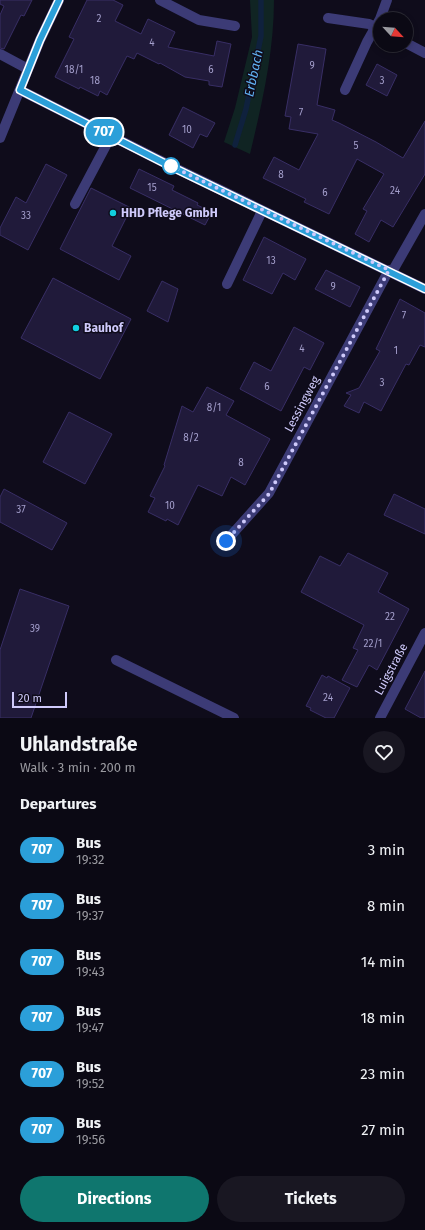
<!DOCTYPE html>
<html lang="en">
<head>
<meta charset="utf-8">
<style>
	:root { --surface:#0b0914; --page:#191722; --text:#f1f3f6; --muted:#9a9aa0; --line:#2b2a34; --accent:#0f766e }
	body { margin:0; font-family:"Fira Sans",sans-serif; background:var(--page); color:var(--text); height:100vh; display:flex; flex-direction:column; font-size:15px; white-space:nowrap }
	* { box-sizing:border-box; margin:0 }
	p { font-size:13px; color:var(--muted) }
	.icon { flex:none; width:22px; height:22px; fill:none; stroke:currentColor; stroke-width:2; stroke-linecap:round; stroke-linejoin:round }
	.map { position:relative; height:718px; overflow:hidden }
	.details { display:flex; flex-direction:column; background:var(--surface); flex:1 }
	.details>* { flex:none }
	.badge { padding:0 8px; border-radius:13px; font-size:14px; line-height:26px }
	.needle { width:26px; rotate:116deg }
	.tools { position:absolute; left:373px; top:12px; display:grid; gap:8px }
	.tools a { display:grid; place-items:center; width:40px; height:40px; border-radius:50%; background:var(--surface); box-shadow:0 2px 6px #0003,0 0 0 1px var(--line); font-size:20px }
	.scale { position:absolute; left:12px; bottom:10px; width:55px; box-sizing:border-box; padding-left:4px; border:2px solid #cfcafb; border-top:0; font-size:11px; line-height:14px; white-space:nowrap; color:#cfcafb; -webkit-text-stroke:3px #0f0c1b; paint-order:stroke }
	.you { position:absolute; width:20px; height:20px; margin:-10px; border:3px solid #fff; border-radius:50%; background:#1a73e8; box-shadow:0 0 0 6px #1a73e833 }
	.map>.badge { position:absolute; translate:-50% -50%; box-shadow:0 0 0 2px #fff }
	h2 { padding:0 20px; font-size:15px; line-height:36px }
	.round { display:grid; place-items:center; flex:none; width:42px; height:42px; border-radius:21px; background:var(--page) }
	.overview { display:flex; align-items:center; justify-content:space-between; height:68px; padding:0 20px }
	h1 { font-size:19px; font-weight:700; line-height:30px }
	.primary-button { display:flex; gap:8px; margin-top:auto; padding:8px 20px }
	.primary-button a { flex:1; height:46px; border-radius:24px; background:var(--accent); color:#fff; font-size:16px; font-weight:700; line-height:46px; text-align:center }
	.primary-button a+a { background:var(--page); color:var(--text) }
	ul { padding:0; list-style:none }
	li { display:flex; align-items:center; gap:12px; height:56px; padding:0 20px }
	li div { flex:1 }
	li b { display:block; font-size:15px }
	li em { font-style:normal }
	li .badge { min-width:44px; font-weight:700; text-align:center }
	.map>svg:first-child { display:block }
	.green { fill:#102423 }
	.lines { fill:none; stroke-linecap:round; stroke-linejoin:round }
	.stream { stroke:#0f213d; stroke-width:5.5 }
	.building { fill:#201a3a; stroke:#382e65 }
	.service { stroke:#3c3b76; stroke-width:10 }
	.minor { stroke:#3c3b76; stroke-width:10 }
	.line-casing { stroke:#fff; stroke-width:9 }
	.line { stroke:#2b9fd9; stroke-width:6 }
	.walk { stroke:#cfcafb; stroke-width:4; stroke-dasharray:0 7.2 }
	.stop-dot { fill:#fff; stroke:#2b9fd9; stroke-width:2 }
	.poi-dot { fill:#11cfe0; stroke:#0f0c1b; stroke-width:1.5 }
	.labels { text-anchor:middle; stroke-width:3; stroke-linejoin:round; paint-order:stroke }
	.number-label { font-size:10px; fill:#a39ecb }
	.poi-label { font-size:12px; font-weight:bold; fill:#cfcafb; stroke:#0f0c1b; text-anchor:start }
	.street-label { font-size:12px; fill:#cfcafb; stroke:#0f0c1b }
	.water-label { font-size:13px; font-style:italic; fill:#61b2f3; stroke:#0f0c1b }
</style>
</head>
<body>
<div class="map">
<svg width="425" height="718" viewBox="0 0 425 718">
	<rect width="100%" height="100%" fill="#0f0c1b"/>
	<path class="green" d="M 250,0 L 274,0 C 274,52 262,104 250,154 L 224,142 L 235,108 L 252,37 Z"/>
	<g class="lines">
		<path class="stream" d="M 235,145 L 246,109 L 261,36 L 261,0"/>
	</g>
	<path class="building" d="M 0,0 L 32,0 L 24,16 L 21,15 L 4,49 L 0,48 L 0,15 L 4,6 L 0,4 Z
		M 87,0 L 113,0 L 123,5 L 115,21 L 141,34 L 148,19 L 175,32 L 168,47 L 214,56 L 217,41 L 231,44 L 222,87 L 209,85 L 209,81 L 185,77 L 160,63 L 159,64 L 137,53 L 134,59 L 127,56 L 107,95 L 100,91 L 98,96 L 80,87 L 79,89 L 55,77 L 74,39 L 69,37 Z
		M 298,44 L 326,49 L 317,105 L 335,110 L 332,120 L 339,123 L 376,142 L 403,158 L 425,121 L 425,174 L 393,227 L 381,220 L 369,242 L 355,234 L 367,211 L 363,209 L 384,174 L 357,159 L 329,214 L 304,202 L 306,199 L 263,178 L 274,157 L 299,170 L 318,134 L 289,129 L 291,117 L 285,116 Z
		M 377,64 L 397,75 L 387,96 L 366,85 Z
		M 183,107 L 215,123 L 207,137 L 200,134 L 193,148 L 169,135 Z
		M 46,164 L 67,175 L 28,250 L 0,235 L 0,228 L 16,197 L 26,203 Z
		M 139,169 L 174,186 L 172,190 L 198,203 L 197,205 L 212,212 L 205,225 L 130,188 Z
		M 91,188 L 131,208 L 112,246 L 131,256 L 119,280 L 60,249 Z
		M 264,237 L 306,259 L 295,280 L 283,273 L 272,294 L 243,280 Z
		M 326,270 L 360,287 L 350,307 L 315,289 Z
		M 53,278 L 131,319 L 100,379 L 21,338 Z
		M 162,281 L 178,289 L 168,322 L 147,311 Z
		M 400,299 L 425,313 L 425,347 L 420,345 L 409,365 L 406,364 L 381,411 L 364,402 L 359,413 L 344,406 L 351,395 L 346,393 L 359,388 L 380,351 L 376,349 Z
		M 294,327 L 324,343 L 310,370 L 304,367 L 281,411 L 240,389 L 254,362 L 271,371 Z
		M 207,387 L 234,401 L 226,415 L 270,439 L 245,485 L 231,477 L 222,496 L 198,485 L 178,525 L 167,519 L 166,521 L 148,512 L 155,498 L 150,496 L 165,466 L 164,465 L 182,406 L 193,412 Z
		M 69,412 L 112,434 L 85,484 L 43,462 Z
		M 4,489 L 67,523 L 52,550 L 0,522 L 0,497 Z
		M 394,494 L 425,509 L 425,534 L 384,515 Z
		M 348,553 L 388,573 L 378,592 L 409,609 L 377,670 L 369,665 L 357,687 L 342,680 L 358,650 L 353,648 L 364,625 L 301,592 L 320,556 L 340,566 Z
		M 20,589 L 69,606 L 31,718 L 0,718 L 0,650 Z
		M 425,671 L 425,718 L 421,718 L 405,709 Z
		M 322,675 L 327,678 L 328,676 L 350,688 L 334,718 L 326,718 L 310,710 L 311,708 L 306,706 Z"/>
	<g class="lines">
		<path class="service" d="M 160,0 L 199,20 L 235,26
			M 75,204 L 111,136
			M 227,284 L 262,211
			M 116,660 L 234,718"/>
		<path class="minor" d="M 328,18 L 369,24 L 380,30
			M 380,19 L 387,0
			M 406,43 L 425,53
			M 0,54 L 28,69
			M 20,90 L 171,166 L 425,289
			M 345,90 L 367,42 L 380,19
			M 0,138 L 40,40 L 59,0
			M 392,272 L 425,214
			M 226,541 L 269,493 L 389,270
			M 380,718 L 425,633"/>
	</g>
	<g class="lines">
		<defs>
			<path id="line" d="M 59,0 L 40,40 L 20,90 L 170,166 L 425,289"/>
		</defs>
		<use href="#line" class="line-casing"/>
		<use href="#line" class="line"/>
		<path class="walk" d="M 171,166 L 389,270 L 269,494 L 226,541"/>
	</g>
	<circle class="stop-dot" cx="171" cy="166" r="8"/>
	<g class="poi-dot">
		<circle cx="113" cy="213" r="4"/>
		<circle cx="76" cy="328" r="4"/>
	</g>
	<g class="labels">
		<g class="number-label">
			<text x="99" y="22">2</text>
			<text x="152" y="46">4</text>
			<text x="312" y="69">9</text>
			<text x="74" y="73">18/1</text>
			<text x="211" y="73">6</text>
			<text x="95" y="84">18</text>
			<text x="382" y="84">3</text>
			<text x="301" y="116">7</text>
			<text x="187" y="133">10</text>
			<text x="356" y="149">5</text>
			<text x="281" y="178">8</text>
			<text x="152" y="191">15</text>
			<text x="395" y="194">24</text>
			<text x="325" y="196">6</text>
			<text x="26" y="219">33</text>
			<text x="271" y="264">13</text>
			<text x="333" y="290">9</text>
			<text x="404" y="319">7</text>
			<text x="302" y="352">4</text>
			<text x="396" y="354">1</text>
			<text x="382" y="386">3</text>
			<text x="267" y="390">6</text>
			<text x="214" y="411">8/1</text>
			<text x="191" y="441">8/2</text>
			<text x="241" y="466">8</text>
			<text x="170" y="509">10</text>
			<text x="21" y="513">37</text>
			<text x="390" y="620">22</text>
			<text x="35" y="632">39</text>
			<text x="373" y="647">22/1</text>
			<text x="328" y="701">24</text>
		</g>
		<g class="poi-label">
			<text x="121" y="217">HHD Pflege GmbH</text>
			<text x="84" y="332">Bauhof</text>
		</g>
		<g class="street-label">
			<text transform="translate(302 404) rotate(-62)" y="4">Lessingweg</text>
			<text transform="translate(391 669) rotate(-62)" y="4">Luigstraße</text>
		</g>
		<g class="water-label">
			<text transform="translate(253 73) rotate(-78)" y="5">Erbbach</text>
		</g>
	</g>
</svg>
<div class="tools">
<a><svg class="needle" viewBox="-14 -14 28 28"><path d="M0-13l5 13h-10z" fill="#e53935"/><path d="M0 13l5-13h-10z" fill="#9a9aa0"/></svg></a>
</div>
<div class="scale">20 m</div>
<div class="you" style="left:226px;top:541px"></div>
<b class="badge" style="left:104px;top:132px;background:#2b9fd9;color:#fff">707</b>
</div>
<section class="details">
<div class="overview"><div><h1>Uhlandstraße</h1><p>Walk · 3 min · 200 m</p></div><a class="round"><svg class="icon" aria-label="heart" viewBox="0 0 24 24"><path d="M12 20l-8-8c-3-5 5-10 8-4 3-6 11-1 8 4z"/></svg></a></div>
<h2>Departures</h2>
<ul>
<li><span class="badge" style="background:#2b9fd9;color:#fff">707</span><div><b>Bus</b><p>19:32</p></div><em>3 min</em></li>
<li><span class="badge" style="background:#2b9fd9;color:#fff">707</span><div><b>Bus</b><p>19:37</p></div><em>8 min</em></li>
<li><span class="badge" style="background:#2b9fd9;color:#fff">707</span><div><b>Bus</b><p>19:43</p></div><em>14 min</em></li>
<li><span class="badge" style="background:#2b9fd9;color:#fff">707</span><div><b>Bus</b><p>19:47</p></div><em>18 min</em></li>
<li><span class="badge" style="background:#2b9fd9;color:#fff">707</span><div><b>Bus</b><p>19:52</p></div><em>23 min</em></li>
<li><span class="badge" style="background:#2b9fd9;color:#fff">707</span><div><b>Bus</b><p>19:56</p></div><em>27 min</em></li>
</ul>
<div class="primary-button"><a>Directions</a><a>Tickets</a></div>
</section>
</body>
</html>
